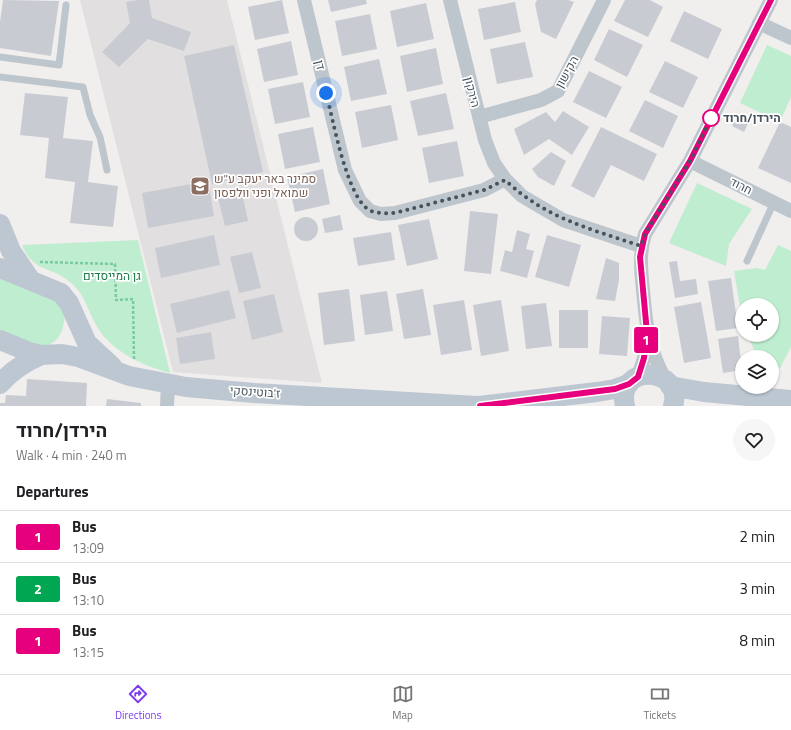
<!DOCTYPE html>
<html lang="en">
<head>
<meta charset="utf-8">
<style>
	:root { --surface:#fff; --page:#f6f6f6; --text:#202124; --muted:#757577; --line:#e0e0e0; --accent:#7c3aed }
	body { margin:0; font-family:"Titillium Web",Heebo,sans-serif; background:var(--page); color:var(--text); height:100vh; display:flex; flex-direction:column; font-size:15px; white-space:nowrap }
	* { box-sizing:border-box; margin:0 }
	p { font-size:13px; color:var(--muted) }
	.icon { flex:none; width:22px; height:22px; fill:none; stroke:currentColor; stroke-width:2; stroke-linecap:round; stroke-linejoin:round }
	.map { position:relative; height:406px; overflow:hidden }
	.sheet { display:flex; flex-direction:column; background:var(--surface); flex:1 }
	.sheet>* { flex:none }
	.badge { padding:0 8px; border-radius:3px; font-size:14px; line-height:26px }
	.fabs { position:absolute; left:735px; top:298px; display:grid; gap:8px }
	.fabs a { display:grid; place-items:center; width:44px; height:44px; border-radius:50%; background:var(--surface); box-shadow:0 1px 3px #0004; font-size:20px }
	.you { position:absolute; width:20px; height:20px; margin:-10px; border:3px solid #fff; border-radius:50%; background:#1a73e8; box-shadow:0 0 0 6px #1a73e833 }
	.map>.badge { position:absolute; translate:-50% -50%; box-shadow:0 0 0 2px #fff }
	h2 { padding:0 16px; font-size:15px; line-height:36px }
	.round { display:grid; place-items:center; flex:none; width:42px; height:42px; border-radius:21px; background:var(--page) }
	.summary { display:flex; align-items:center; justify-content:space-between; height:68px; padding:0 16px }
	h1 { font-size:19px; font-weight:700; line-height:30px }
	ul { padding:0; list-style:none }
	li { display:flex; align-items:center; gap:12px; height:52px; padding:0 16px; border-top:1px solid var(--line) }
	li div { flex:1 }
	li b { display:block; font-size:15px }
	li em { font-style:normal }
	li .badge { min-width:44px; font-weight:700; text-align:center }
	.tabs { display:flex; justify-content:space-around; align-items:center; height:56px; border-top:1px solid var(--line); background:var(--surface); font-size:11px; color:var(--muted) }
	.tabs a { display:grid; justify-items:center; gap:2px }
	.tabs .active { color:var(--accent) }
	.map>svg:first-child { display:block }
	.education { fill:#e2dfe0 }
	.green { fill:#beedcf }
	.building { fill:#c8cbd1 }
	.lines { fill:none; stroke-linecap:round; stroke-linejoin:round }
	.path { stroke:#78caa0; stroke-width:2.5; stroke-dasharray:3 2; stroke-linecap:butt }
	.lane { stroke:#bdc6cd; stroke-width:7 }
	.street { stroke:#bdc6cd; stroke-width:14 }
	.secondary { stroke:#bdc7d1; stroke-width:20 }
	.line-casing { stroke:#fff; stroke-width:9 }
	.line { stroke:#e6007e; stroke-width:6 }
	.walk { stroke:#47525b; stroke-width:4; stroke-dasharray:0 7.2 }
	.stop-dot { fill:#fff; stroke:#e6007e; stroke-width:2 }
	.labels { text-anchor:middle; stroke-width:3.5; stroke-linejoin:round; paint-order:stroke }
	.street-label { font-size:12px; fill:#47525b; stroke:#fff }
	.stop-label { font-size:12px; font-weight:bold; fill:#47525b; stroke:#fff; text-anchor:start }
	.education-label { font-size:12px; fill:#785e54; stroke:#fff; text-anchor:start }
	.park-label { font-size:12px; fill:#1b7a48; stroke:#fff }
</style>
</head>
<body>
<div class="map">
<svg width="791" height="406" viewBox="0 0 791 406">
	<rect width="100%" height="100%" fill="#f1eeee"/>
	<path class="education" d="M 80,0 L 227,0 L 322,383 L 173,372 Z"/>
	<path class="green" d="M 767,45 L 791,56 L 791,97 L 780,122 L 740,103 Z
		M 697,183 L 752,209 L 729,244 L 726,266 L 669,243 Z
		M 138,240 L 170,373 C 140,365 106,349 93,319 C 85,303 85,296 71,283 C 53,266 34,274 22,245 Z
		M 778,245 L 791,251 L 791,347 L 780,368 L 772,368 L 772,357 L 757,357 L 748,335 L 772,335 L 772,305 L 742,305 L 742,318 L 734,271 L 756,268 L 765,270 Z
		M 0,276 L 54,298 L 65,314 C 64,330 59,346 40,346 L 0,332 Z"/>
	<path class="building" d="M 3,0 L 59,1 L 51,56 L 0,48 L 0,22 Z
		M 138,0 L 149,0 L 152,18 L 191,32 L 184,51 L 148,39 L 119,67 L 102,52 L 130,23 L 126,2 Z
		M 282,0 L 289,33 L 255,40 L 248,7 Z
		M 328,0 L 366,0 L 367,4 L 331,12 Z
		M 537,0 L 568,0 L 574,2 L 556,39 L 541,32 L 535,4 Z
		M 625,0 L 650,0 L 663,7 L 648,37 L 614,21 Z
		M 515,2 L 521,32 L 484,40 L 478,9 Z
		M 426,3 L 434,39 L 397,47 L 390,11 Z
		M 684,11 L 722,29 L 708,59 L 670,41 Z
		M 370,14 L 377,49 L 342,56 L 335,21 Z
		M 609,29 L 643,45 L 627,77 L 594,60 Z
		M 291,41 L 298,75 L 264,82 L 257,49 Z
		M 525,42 L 533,77 L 497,84 L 490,49 Z
		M 234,45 L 263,172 L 212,184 L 184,56 Z
		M 436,48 L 443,84 L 407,92 L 400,56 Z
		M 379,59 L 387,94 L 351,101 L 344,67 Z
		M 665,61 L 698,77 L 683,108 L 649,92 Z
		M 589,71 L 622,87 L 606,118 L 573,102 Z
		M 303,82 L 310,117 L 275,124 L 268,89 Z
		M 25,93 L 68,97 L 63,138 L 93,141 L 88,182 L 118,186 L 113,227 L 70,223 L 75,182 L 45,178 L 49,138 L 20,135 Z
		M 446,93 L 454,129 L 418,136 L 410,101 Z
		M 645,100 L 678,116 L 663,148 L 629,131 Z
		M 391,105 L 398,140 L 362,148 L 355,112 Z
		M 563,111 L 589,127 L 572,155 L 549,139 L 524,155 L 514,129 L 546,112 L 555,122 Z
		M 739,113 L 750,119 L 744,132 L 732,126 Z
		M 780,122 L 791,127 L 791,183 L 758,168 Z
		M 313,127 L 320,162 L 285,169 L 278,134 Z
		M 601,127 L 657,154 L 644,181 L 611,165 L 594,198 L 571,186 Z
		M 457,141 L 464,176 L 429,183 L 422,148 Z
		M 551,152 L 566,161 L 554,186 L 538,177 L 532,169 Z
		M 323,169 L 330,204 L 295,212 L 287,177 Z
		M 208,181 L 214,216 L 148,228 L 142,193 Z
		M 242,193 L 248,221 L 225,226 L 218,198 Z
		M 470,211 L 498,214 L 491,274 L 464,271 Z
		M 340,215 L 343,230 L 325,233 L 322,219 Z
		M294 229a12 12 0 1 1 24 0a12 12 0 1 1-24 0Z
		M 429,219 L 438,259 L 407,266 L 398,225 Z
		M 517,230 L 530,234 L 526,249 L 534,251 L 527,278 L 500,271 L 505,250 L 512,252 Z
		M 391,232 L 395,260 L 358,266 L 353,238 Z
		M 214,235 L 220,265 L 161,278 L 155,248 Z
		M 547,235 L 581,245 L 569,287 L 535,277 Z
		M 252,252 L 261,288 L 239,293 L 230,257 Z
		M 606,258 L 619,263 L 619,280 L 615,301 L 596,299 Z
		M 677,261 L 680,281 L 696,279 L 698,294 L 675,298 L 669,262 Z
		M 731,278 L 738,328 L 716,331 L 708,281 Z
		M 349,289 L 355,341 L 324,345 L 318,293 Z
		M 423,289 L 431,335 L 404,339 L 396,294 Z
		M 229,290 L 236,318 L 177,333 L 170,304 Z
		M 387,291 L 393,331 L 365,335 L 360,295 Z
		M 274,294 L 283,332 L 252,340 L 243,301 Z
		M 464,300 L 472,350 L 441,355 L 433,305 Z
		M 501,300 L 509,351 L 481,356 L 473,305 Z
		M 701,302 L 711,358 L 684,363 L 674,307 Z
		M 546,303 L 552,346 L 526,349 L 521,306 Z
		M 559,310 L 588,310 L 588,348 L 559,348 Z
		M 602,316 L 630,318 L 627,356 L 599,354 Z
		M 211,332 L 215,359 L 180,364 L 176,338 Z
		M 738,336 L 742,370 L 723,373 L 718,339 Z
		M 27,379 L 87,383 L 86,406 L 0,406 L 0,403 L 5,403 L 6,395 L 26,396 Z
		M 107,399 L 141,403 L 141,406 L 106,406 Z"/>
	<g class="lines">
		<path class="path" d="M 40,262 L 115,264 L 116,300 L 133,299 L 134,359"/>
		<path class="lane" d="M 0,57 L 59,65 L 66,5
			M 0,77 L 83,87 L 90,115 L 100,137 L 107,170
			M 747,261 L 774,202"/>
		<path class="street" d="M 304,0 L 345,170 L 360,201 L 370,211 L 381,214 L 395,213 L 484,190 L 505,179
			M 450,0 L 485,140 L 494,163 L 505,179 L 522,196 L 563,220 L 641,246
			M 759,23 L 791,38
			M 479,117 L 541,100 L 558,91 L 604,0
			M 690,161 L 791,211
			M 638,377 L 644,358 L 646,339
			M 665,379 C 648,348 646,324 643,290 C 641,271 639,253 645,234 L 690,161 L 771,0
			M 167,406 L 168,384"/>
		<path class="secondary" d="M 0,224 L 11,251 L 30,279
			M 0,268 L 61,293 L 69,303 L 87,343 L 112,366
			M 0,340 L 29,352 L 41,355 L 62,354 L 78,357 L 129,376 L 186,387 L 254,393 L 477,406
			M 0,384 C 12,370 25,362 41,355
			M 670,386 L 704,392 L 791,400
			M 479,406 L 597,392 L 615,389 L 629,384
			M 625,406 C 615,362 685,367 673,406"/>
	</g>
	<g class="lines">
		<defs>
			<path id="line" d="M 480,406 L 615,389 L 629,384 L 638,377 L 644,358 L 647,333 L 640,257 L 645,234 L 690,161 L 771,0"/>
		</defs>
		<use href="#line" class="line-casing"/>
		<use href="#line" class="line"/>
		<path class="walk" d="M 326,93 C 333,118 347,201 371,211 C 379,214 387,213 395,213 L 484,190 L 505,180 C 547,219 588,228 641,246 L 645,234 L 690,161 L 711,118"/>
	</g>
	<defs>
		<symbol id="school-square" viewBox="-11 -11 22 22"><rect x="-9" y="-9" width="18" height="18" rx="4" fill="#8d6e63" stroke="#fff"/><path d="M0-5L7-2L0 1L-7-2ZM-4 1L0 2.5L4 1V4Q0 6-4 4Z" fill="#fff"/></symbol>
	</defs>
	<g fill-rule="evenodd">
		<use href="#school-square" x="189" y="175" width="22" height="22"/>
	</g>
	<circle class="stop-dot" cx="711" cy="118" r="8"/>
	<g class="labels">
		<g class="street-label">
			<text transform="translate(320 65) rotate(76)" y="4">דן</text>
			<text transform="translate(567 72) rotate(-61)" y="4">הקישון</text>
			<text transform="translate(472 92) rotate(76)" y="4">הירקון</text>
			<text transform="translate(741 186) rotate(26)" y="4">חרוד</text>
			<text transform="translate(255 392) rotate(4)" y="4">ז'בוטינסקי</text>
		</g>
		<g class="stop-label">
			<text x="723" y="122">הירדן/חרוד</text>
		</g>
		<g class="education-label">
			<text x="214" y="183">סמינר באר יעקב ע"ש<tspan x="214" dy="14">שמואל ופני וולפסון</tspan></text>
		</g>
		<g class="park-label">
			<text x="112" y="280">גן המייסדים</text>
		</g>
	</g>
</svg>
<div class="fabs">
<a><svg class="icon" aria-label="locate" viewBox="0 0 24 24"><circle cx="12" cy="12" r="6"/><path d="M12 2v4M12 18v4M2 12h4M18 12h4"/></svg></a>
<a><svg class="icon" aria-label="layers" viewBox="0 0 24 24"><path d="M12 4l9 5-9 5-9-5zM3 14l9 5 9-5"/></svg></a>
</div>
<div class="you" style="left:326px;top:93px"></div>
<b class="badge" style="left:646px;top:340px;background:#e6007e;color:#fff">1</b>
</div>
<section class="sheet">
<div class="summary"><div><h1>הירדן/חרוד</h1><p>Walk · 4 min · 240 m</p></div><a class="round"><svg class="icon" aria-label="heart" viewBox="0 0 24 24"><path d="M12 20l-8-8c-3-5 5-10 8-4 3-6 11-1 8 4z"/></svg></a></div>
<h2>Departures</h2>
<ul>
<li><span class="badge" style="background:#e6007e;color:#fff">1</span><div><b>Bus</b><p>13:09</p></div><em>2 min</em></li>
<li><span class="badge" style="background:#00a651;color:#fff">2</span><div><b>Bus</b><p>13:10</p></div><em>3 min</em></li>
<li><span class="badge" style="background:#e6007e;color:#fff">1</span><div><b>Bus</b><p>13:15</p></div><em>8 min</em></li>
</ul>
</section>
<nav class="tabs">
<a class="active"><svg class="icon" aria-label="directions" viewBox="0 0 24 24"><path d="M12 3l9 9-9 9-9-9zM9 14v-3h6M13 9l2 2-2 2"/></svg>Directions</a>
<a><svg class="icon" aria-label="map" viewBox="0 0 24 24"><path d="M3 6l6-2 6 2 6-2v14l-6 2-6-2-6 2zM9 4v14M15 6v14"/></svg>Map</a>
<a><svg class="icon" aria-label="tickets" viewBox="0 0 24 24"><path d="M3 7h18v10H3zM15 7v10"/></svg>Tickets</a>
</nav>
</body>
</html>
